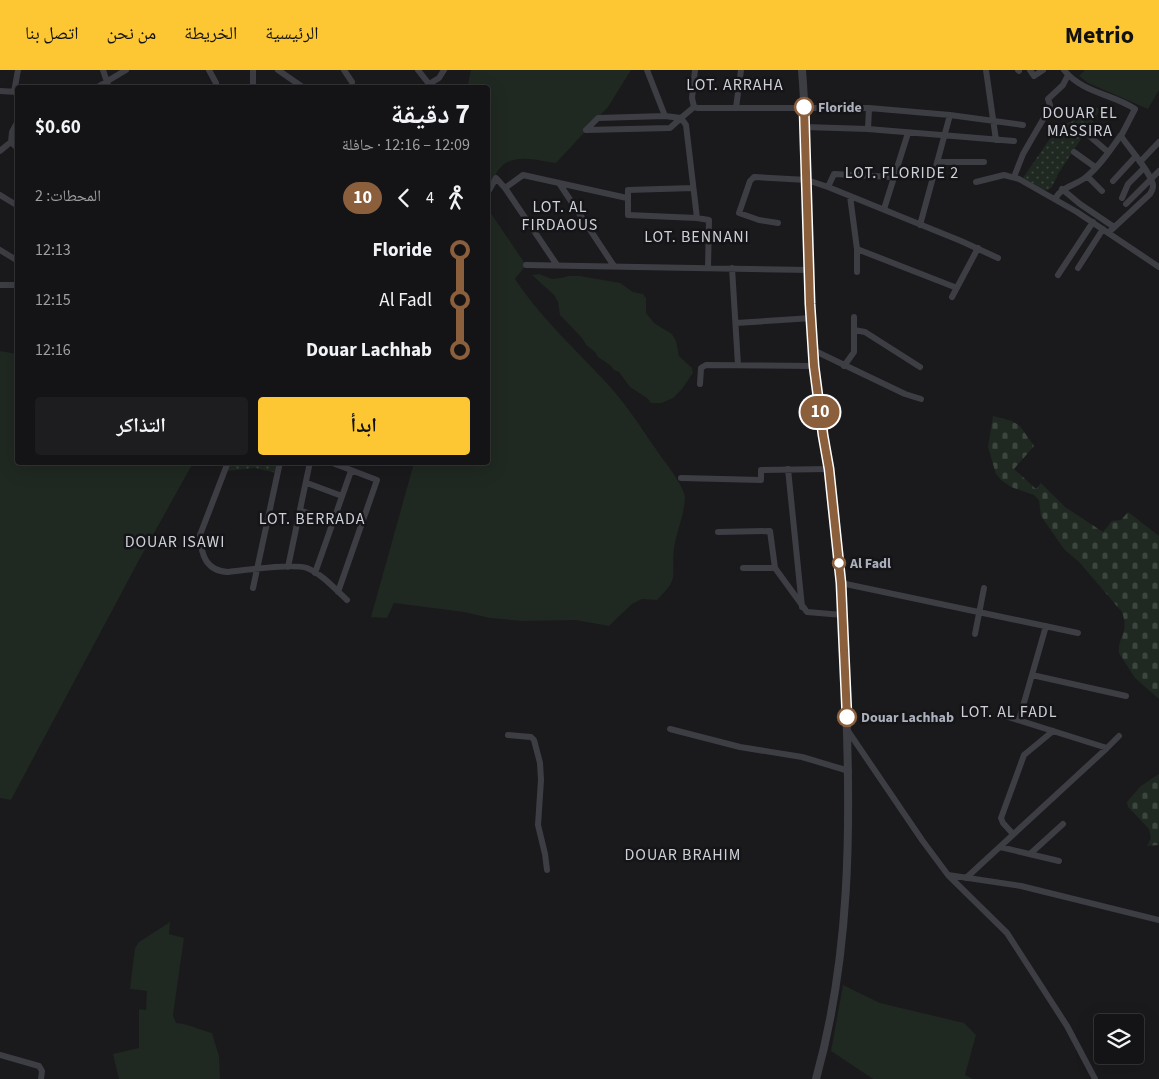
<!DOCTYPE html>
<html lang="ar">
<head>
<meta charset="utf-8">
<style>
	:root { --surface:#141416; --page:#1d1d1f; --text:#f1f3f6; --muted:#9d9ea1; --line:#333335; --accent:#fcc732 }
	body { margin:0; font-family:"Source Sans 3","Noto Naskh Arabic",sans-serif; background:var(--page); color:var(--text); direction:rtl; height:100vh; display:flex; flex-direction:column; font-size:19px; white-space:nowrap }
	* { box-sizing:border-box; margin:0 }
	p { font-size:16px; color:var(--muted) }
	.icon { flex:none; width:28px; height:28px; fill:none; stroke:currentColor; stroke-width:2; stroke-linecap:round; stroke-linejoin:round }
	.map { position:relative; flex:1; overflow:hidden; direction:ltr }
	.sheet { position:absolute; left:15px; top:15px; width:475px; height:380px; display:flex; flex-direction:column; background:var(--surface); border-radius:5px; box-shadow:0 5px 20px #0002,0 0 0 1px var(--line); direction:rtl }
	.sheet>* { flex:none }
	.badge { padding:0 10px; border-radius:16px; font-size:18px; line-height:32px }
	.controls { position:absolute; left:1094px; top:944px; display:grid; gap:10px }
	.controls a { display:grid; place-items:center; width:50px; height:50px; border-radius:5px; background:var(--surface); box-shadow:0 5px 20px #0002,0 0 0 1px var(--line); font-size:25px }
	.map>.badge { position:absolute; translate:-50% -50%; box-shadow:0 0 0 2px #fff }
	.legs { display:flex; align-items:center; gap:8px; height:55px; padding:0 20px; font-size:16px }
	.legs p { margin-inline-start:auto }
	.head { display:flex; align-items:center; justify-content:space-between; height:85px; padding:0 20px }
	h1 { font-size:28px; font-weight:700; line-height:38px }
	.button { display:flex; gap:10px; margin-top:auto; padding:10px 20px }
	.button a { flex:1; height:58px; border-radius:5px; background:var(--accent); color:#111; font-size:20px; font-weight:700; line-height:58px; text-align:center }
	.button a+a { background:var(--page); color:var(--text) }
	ul { padding:0 20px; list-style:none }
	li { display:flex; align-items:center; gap:18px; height:50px; font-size:19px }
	li i { display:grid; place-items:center; width:8px; height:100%; margin:0 6px; background:currentColor }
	li i::after { content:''; width:12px; height:12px; margin:-6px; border:4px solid; border-radius:50%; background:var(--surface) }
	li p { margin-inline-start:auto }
	li:first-child i { background:linear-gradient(#0000 50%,currentColor 0) }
	li:last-child i { background:linear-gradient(currentColor 50%,#0000 0) }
	header { display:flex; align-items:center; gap:30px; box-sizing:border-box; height:70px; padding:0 25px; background:var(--accent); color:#111 }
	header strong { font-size:24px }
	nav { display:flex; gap:28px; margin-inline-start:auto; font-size:18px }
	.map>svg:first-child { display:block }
	.green { fill:#1f2821 }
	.cemetery { fill:url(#cemetery-stones) }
	.garden { fill:url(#garden-dots) }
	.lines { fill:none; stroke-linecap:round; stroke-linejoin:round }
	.minor { stroke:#3d3d44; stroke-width:6 }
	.tertiary { stroke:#3d3d44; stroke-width:8 }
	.line-1-casing { stroke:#fff; stroke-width:11 }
	.line-1 { stroke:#8b5e3c; stroke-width:8 }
	.stop-1-dot { fill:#fff; stroke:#8b5e3c; stroke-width:2.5 }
	.labels { text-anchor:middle; stroke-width:5; stroke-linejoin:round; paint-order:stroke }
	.stop-label { font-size:14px; font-weight:bold; fill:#acb0bd; stroke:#151518; text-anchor:start }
	.quarter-label { font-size:16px; letter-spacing:1px; fill:#cdd0d8; stroke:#151518 }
</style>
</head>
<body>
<header>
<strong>Metrio</strong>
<nav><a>الرئيسية</a><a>الخريطة</a><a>من نحن</a><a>اتصل بنا</a></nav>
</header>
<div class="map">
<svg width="1159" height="1009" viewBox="0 0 1159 1009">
	<defs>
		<pattern id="cemetery-stones" width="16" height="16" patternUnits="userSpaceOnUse" patternTransform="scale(1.25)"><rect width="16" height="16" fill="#1f2821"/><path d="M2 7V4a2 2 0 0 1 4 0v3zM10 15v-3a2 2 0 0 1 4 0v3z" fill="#3d453f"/></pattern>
		<pattern id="garden-dots" width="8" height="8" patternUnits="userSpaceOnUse" patternTransform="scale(1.25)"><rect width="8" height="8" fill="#1f2821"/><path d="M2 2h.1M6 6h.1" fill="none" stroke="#3d453f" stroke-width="1.8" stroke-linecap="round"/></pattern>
	</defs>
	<rect width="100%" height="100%" fill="#1a1a1d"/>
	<path class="green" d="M 471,0 L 631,0 L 608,37 L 556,93 C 539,91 514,82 500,98 C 496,102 491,116 488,122 L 488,18 L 467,18 Z
		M 1085,0 L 1159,0 L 1159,20 L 1148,39 L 1088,13 L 1079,6 Z
		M 488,139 L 526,195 L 515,209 C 543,251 580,283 613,320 C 631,341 646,365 662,388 C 669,397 684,417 685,427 C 685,442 676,464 674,479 C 671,508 680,508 657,530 L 642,529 L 632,534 L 609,556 L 575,550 L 523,551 L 490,548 L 464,542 L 394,533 L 387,548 L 371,547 L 414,393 L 488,392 Z
		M 539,204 L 552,209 L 561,208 L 568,206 L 580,206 L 620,213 L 633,222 L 643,224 L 646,228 L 646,243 L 654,253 L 672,264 L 676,271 L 679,286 L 692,298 L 693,303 L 682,319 L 673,328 L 662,333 L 651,333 L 647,328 L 630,317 L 619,302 L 614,300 L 611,296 L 598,287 L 595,282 L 586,275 L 582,268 L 560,245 L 558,232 L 554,225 L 532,205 Z
		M 0,281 L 17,284 L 18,392 L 193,393 L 138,492 L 11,730 L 0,728 Z
		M 170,852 L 169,864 L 184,868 L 173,945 L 176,953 C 189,954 200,960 212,963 L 219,986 L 220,1009 L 119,1009 L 113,984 L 139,978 L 139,939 L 146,940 L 147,921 L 130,919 L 135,878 L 139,872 Z
		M 843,915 L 880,933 L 964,953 L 976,965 L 965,1005 L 973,1009 L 873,1009 L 831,981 Z"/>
	<path class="cemetery" d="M 993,346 L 1012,351 L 1020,356 L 1034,376 L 1014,399 L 1036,419 L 1041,413 L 1065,437 L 1103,462 L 1112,451 L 1121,450 L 1128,442 L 1159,466 L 1159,629 L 1135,608 L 1119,583 C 1117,566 1130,565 1122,542 L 1080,493 L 1064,479 L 1041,446 L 1039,430 L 1034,425 L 1011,417 L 1001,410 L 996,404 L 988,377 Z
		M 1159,704 L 1159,775 L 1147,776 L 1151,768 L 1149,759 L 1128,737 L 1127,732 L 1141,716 Z"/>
	<path class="garden" d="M 1091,35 L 1100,40 L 1058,104 L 1052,117 L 1048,120 L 1044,120 L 1023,108 L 1060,54 C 1071,55 1084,43 1091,35 Z
		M 228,393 L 280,393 L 277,403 L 255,398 L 226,401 Z"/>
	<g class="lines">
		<path class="minor" d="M 103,0 L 109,18
			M 209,0 L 216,13 L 216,18
			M 253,0 L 253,18
			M 278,0 L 304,18
			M 344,0 L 352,12
			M 418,0 L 429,14 L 439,8 L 444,0
			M 647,0 L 665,46
			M 695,0 L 692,28 L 694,37 L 698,38 L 869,38 L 950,45 L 1023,55
			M 986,0 L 996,70
			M 1018,0 L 1019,1
			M 1030,0 L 1034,6 L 1043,0
			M 1064,0 C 1082,23 1113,24 1135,39 L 1121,66 C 1128,77 1153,105 1153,116 C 1153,119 1152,121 1150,124 L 1108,163
			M 96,18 L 126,0
			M 0,21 L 18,22
			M 14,22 L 18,0
			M 694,37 L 681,48 L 686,55 L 697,148 L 709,150 L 708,198
			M 736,38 L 741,0
			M 18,51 L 12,62 L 11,72 L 18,79
			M 805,57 L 868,59 L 1014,71
			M 868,59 L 869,38
			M 586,60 L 598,48 L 665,46 L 681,48
			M 586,60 L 670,58 L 681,48
			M 1086,63 L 1108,82
			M 0,81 L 11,72
			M 1074,82 L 1095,97
			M 938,92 L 984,92
			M 1140,92 L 1159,72
			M 1087,106 L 1102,121
			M 1014,107 L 1023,84 L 1049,39 L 1050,35 L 1048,29 L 1063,15 L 1068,5
			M 1113,111 L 1136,86
			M 976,112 L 1004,105 L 1019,109 L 1077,142 L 1159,197
			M 559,113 L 614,196
			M 828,117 L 834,104 L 894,107
			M 505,118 L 523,105 L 627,128
			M 693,118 L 628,120 L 628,145 L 697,148
			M 1062,119 L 1080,134 L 1114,157
			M 488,122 L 496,108 L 505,118 L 557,195
			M 0,125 L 18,136
			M 850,126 L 857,179 L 857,202
			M 1122,128 L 1128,114 L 1144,98
			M 1055,129 C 1062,116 1075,116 1086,107 C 1100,96 1111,79 1121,65
			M 1126,134 L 1159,101
			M 884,139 L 908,63
			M 778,153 L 759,150 L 739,143 L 750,111 L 754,107 L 807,110 L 828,117 L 961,171 L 998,188
			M 920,155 L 950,45
			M 857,179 L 957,218
			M 0,180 L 18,191
			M 526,195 L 810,200
			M 732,198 L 738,295
			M 1078,198 L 1103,159
			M 1058,205 L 1093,152
			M 0,215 L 18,215
			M 952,227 L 978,178
			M 736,253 L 812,248
			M 854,260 L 865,262 L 920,297
			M 813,280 L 905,324 L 921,329
			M 844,296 L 854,282 L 854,247
			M 700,314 L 701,298 L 706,295 L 814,296
			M 228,392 L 200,465 C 201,485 206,501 228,502 C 245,500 292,493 307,498 C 322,504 335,519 347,530
			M 330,392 L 377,410 L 338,522
			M 788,399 L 802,537
			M 681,408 L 761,410 L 761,400 L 829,399
			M 307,413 L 342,426
			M 301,441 L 335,451
			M 718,462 L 770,461 L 775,498 L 743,498
			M 288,497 L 310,392
			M 775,498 L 807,542 L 843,545
			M 315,503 L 351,401
			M 841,513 L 1078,563
			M 253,518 L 280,392
			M 975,564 L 984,518
			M 1032,605 L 1126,626
			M 999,644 L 1107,678 L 1119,666
			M 1019,650 L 1046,556
			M 670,659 L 740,677 L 802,687 L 849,701
			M 848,661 L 922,770 L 948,805 L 1021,816 L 1159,850
			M 508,665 L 531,667 L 534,670 L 540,693 L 541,710 L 538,755 L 545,784 L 547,800
			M 1013,764 L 1003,753 L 1001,748 L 1024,685 L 1053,661
			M 1000,777 L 1059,791
			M 1030,784 L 1063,754
			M 948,805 L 1007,863 L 1067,956 L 1095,1009
			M 966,808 L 1107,678
			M 0,985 L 39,996 L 42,1001 L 41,1009"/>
		<path class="tertiary" d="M 802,0 C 810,98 805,197 814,295 C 817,331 825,366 829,401 C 835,448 841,496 843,543 C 845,574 845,604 846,635 C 851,760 850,887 816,1009"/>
	</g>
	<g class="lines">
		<defs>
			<path id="line-1" d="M 804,37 L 810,234 L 814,296 L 823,365 L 829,399 L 841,513 L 847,647"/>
		</defs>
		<use href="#line-1" class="line-1-casing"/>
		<use href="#line-1" class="line-1"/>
	</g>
	<g class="stop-1-dot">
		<circle cx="804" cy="37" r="9"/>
		<circle cx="839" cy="493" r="6"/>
		<circle cx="847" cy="647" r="9"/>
	</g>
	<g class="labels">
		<g class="stop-label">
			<text x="818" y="42">Floride</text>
			<text x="850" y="498">Al Fadl</text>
			<text x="861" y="652">Douar Lachhab</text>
		</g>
		<g class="quarter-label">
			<text x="735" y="20">LOT. ARRAHA</text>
			<text x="1080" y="48">DOUAR EL<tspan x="1080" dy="18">MASSIRA</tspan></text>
			<text x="902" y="108">LOT. FLORIDE 2</text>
			<text x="560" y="142">LOT. AL<tspan x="560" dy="18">FIRDAOUS</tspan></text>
			<text x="697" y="172">LOT. BENNANI</text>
			<text x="312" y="454">LOT. BERRADA</text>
			<text x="175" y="477">DOUAR ISAWI</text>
			<text x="1009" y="647">LOT. AL FADL</text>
			<text x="683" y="790">DOUAR BRAHIM</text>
		</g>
	</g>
</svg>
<div class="controls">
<a><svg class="icon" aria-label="layers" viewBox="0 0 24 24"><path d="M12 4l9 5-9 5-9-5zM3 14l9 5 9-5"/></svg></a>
</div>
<b class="badge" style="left:820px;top:342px;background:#8b5e3c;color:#fff">10</b>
<section class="sheet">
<div class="head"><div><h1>7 دقيقة</h1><p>12:09 – 12:16 · حافلة</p></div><b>$0.60</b></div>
<div class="legs"><svg class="icon" aria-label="walk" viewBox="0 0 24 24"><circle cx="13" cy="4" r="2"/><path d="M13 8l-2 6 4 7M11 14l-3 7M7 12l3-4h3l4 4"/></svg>4<svg class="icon" aria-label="back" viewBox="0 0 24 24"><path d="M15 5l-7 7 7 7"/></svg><b class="badge" style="background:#8b5e3c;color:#fff">10</b><p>المحطات: 2</p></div>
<ul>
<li><i style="color:#8b5e3c"></i><b>Floride</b><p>12:13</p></li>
<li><i style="color:#8b5e3c"></i><span>Al Fadl</span><p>12:15</p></li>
<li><i style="color:#8b5e3c"></i><b>Douar Lachhab</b><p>12:16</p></li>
</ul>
<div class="button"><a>ابدأ</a><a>التذاكر</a></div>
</section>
</div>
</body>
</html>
